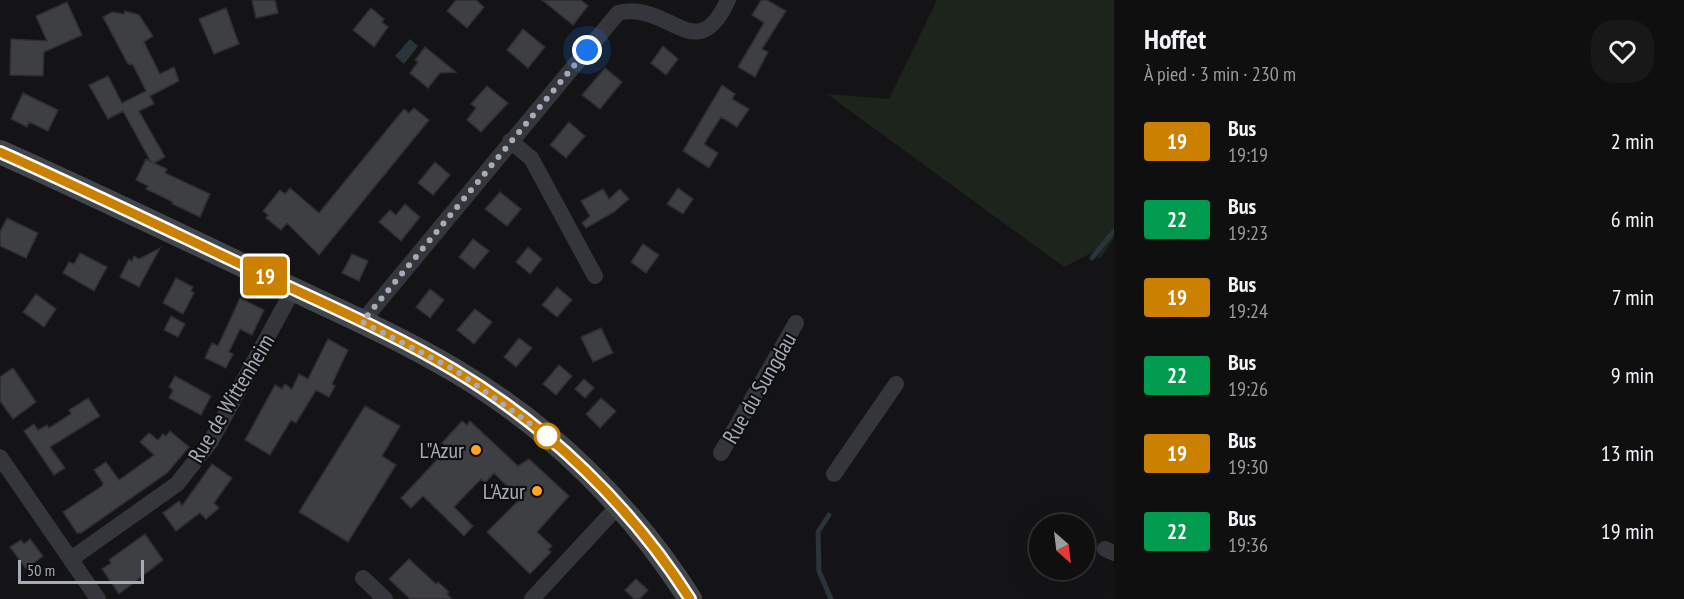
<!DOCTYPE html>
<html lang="fr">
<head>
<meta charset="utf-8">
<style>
	:root { --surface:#0f0f10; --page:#181819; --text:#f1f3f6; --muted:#9b9c9f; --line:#2f2f30 }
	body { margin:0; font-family:"PT Sans Narrow",sans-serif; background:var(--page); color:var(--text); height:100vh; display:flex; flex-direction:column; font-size:22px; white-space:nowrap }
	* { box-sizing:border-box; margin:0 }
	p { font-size:20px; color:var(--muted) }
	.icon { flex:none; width:33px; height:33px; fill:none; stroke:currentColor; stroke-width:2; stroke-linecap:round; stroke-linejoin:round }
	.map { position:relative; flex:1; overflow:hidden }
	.details { display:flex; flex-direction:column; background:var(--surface); width:570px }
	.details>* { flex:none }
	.badge { padding:0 12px; border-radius:4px; font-size:21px; line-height:39px }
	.needle { width:39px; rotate:152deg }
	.tools { position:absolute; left:1029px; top:514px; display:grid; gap:12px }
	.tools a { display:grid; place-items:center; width:66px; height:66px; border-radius:50%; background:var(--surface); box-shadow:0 6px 24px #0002,0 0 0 2px var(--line); font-size:30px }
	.scale { position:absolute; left:18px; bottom:15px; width:126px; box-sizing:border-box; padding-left:6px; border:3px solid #a4acb7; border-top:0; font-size:16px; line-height:21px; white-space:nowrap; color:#a4acb7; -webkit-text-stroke:4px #0f0f11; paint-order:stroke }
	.you { position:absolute; width:30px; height:30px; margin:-15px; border:4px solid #fff; border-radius:50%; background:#1a73e8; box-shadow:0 0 0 9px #1a73e833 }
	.map>.badge { position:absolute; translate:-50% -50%; box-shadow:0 0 0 3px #fff }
	.round { display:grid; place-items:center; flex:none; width:63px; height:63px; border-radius:24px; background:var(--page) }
	.head { display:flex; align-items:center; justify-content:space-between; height:102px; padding:0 30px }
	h1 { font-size:28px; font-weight:700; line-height:45px }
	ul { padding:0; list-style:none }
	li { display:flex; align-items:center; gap:18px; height:78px; padding:0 30px }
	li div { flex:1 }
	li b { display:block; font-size:22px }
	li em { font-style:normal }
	li .badge { min-width:66px; font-weight:700; text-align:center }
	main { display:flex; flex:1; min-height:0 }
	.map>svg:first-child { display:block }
	.green { fill:#1c241c }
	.water { fill:#29343b }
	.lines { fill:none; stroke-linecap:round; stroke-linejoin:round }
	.stream { stroke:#29343b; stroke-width:5 }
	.building { fill:#3e3f43; stroke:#2e2e32; stroke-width:1.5 }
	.street { stroke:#35363b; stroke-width:16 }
	.secondary { stroke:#42454b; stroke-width:24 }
	.line-casing { stroke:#fff; stroke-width:14 }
	.line { stroke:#cc8000; stroke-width:9 }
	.walk { stroke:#a4acb7; stroke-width:6; stroke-dasharray:0 10.8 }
	.stop-dot { fill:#fff; stroke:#cc8000; stroke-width:3 }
	.poi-dot { fill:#ffa423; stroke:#0f0f11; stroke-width:2 }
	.labels { text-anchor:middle; stroke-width:4.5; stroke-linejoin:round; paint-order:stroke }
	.street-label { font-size:22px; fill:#a4acb7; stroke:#0f0f11 }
	.poi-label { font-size:22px; fill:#a4acb7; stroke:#0f0f11; text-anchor:end }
</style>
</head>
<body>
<main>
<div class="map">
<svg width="1114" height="599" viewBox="0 0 1114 599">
	<rect width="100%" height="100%" fill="#141416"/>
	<path class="green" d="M 937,0 L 1114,0 L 1114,238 L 1100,259 L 1093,252 L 1064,267 L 827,94 L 889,99 Z"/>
	<path class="water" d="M 410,39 L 418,46 L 404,64 L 395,56 Z"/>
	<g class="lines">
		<path class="stream" d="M 1092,258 L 1114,231
			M 829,515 L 818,532 L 819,571 L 831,599"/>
	</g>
	<path class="building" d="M 252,0 L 275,0 L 278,13 L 256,18 Z
		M 456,0 L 476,0 L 484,7 L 467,28 L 447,11 Z
		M 542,0 L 581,0 L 588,6 L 573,25 Z
		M 761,0 L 767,0 L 786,11 L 762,49 L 768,52 L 755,77 L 738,67 L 764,23 L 752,15 Z
		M 67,2 L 82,35 L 44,52 L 43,76 L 10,75 L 11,39 L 47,41 L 36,16 Z
		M 226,8 L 239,44 L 214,54 L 199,19 Z
		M 371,8 L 384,19 L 382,22 L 388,27 L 374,47 L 353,30 Z
		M 125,11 L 139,15 L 153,36 L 144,42 L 160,74 L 174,67 L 179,81 L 150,96 L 154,104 L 139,111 L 165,157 L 154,163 L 167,169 L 165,173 L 210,194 L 200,217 L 172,204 L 173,202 L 146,189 L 148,186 L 136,180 L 146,159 L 151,162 L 123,111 L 108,119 L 89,85 L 108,76 L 122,103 L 146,91 L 133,65 L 128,64 L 103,17 L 112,12 L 124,14 Z
		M 523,29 L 545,47 L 528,68 L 507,50 Z
		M 663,46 L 678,59 L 666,75 L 651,63 Z
		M 425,47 L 456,72 L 440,73 L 428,88 L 410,73 L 418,62 L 415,60 Z
		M 605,68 L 622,82 L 600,109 L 582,95 Z
		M 722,85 L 735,94 L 732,99 L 749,109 L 737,127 L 721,117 L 704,144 L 718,153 L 709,168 L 683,151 Z
		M 487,86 L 508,103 L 481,132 L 467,120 L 476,108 L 471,104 Z
		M 23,93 L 58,110 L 48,131 L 29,122 L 27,127 L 11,119 Z
		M 414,108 L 429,120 L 319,255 L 287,223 L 281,230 L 266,218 L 268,215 L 263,211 L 280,190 L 285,194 L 290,188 L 319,213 L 404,109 L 409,113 Z
		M 569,122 L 585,136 L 566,158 L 550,145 Z
		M 435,162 L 450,175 L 433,195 L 418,183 Z
		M 678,188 L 693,199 L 683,214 L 667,204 Z
		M 603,189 L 609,199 L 620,189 L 629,199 L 614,212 L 586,228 L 582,223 L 590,216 L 581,201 Z
		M 500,192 L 521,209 L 507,226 L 485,209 Z
		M 405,204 L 420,217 L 401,241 L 379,222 L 390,210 L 396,215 Z
		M 7,218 L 38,233 L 26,258 L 0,246 L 0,232 Z
		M 473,239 L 489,251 L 474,269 L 459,257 Z
		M 643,244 L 659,255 L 646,273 L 631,262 Z
		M 528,247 L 542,259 L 530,274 L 516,262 Z
		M 160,248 L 139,287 L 120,277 L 129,259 L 132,261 L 134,256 L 139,259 Z
		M 80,253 L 107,267 L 94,291 L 63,273 L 69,262 L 74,264 Z
		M 352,254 L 368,261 L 359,281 L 342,273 Z
		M 176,278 L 193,287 L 191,291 L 194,293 L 183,314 L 163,303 Z
		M 557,287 L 572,300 L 557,317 L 542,305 Z
		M 430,289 L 444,300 L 430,318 L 416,307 Z
		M 36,294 L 56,309 L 44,327 L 23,312 Z
		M 240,298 L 264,310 L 252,335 L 240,329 L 229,352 L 233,354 L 226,368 L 205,358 L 212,343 L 218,346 Z
		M 475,309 L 492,322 L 474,344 L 457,330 Z
		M 171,316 L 185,324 L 178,337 L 164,330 Z
		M 601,328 L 613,353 L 593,362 L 581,337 Z
		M 519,338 L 532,348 L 516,367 L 504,357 Z
		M 328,339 L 348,350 L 332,384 L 335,386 L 329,397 L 316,390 L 296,423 L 291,420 L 270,455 L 245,440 L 275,385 L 282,389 L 285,384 L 292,389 L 299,374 L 308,379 Z
		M 559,365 L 572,376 L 556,395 L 543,384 Z
		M 13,368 L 36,402 L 13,419 L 0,401 L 0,377 Z
		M 175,376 L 211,396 L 201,415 L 169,398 L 173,390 L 169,387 Z
		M 584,379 L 594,388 L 585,398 L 575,389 Z
		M 88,398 L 100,416 L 50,447 L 65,468 L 54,475 L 24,431 L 34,424 L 38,430 L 47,425 L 49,428 L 71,414 L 69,410 Z
		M 601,398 L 616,411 L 600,428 L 586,414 Z
		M 365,406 L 400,426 L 382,456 L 396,465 L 348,542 L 299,512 Z
		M 462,421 L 467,425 L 470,421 L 518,466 L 529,459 L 569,496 L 537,532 L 552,546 L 548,550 L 551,552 L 530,574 L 487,532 L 520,499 L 494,473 L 485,483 L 481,479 L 454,507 L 473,526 L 464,536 L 423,496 L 411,508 L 401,498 L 448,448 L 442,443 Z
		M 170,431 L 189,447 L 167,473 L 81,533 L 77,533 L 63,512 L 102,486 L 103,483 L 94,470 L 106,462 L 119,480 L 154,455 L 140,442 L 149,433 L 158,440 L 163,434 L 166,436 Z
		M 212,464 L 232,478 L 214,503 L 219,508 L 206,519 L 200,513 L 176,531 L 163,513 L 179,501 L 182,506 Z
		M 145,534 L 163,560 L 119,594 L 102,569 L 111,563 L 109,560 Z
		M 30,539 L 43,556 L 26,569 L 10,547 L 21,540 L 24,544 Z
		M 409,559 L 436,584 L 438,582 L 449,592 L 447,594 L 452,599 L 410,599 L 389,579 Z
		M 636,579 L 648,590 L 640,599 L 634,599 L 625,590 Z"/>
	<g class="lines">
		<path class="street" d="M 510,141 L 531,158 L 595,276
			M 362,322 L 618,13 C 670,0 696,70 728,0
			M 721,453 L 796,323
			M 0,457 L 98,599
			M 834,474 L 896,384
			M 1105,549 L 1114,553
			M 71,559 L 177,484 L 211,441 L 293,290
			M 363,578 L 385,599
			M 532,599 L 619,505"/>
		<path class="secondary" d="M 0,152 C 90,192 179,235 267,277 C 330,307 395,335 454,370 C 549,426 631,506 690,599"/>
	</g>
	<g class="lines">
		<defs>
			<path id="line" d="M 0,152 C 86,190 170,231 255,271 C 322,303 391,332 454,370 C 549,427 631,506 690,599"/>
		</defs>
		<use href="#line" class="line-casing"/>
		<use href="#line" class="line"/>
		<path class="walk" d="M 547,436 L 455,370 L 362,322 L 587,50"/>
	</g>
	<circle class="stop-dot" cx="547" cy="436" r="12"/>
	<g class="poi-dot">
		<circle cx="476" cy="450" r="6"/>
		<circle cx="537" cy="491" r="6"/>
	</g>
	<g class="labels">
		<g class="street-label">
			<text transform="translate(759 388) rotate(-60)" y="8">Rue du Sungdau</text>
			<text transform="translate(231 398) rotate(-59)" y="8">Rue de Wittenheim</text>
		</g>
		<g class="poi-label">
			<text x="464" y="458">L"Azur</text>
			<text x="525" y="499">L'Azur</text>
		</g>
	</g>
</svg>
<div class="tools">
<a><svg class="needle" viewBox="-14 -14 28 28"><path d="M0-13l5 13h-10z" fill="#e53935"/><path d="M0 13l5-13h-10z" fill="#9b9c9f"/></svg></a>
</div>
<div class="scale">50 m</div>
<div class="you" style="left:587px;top:50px"></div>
<b class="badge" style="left:265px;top:276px;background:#cc8000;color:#fff">19</b>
</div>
<section class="details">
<div class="head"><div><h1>Hoffet</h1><p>À pied · 3 min · 230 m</p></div><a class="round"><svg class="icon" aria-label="heart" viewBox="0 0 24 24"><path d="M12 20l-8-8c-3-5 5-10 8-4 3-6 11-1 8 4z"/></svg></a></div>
<ul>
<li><span class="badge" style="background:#cc8000;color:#fff">19</span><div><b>Bus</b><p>19:19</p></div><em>2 min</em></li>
<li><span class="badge" style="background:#009b4e;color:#fff">22</span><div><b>Bus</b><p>19:23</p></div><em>6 min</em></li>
<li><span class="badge" style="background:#cc8000;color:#fff">19</span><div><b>Bus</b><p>19:24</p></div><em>7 min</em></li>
<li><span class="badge" style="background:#009b4e;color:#fff">22</span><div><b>Bus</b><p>19:26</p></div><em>9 min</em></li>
<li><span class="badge" style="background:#cc8000;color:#fff">19</span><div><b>Bus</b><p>19:30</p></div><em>13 min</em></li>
<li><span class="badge" style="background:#009b4e;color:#fff">22</span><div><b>Bus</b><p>19:36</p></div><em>19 min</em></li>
</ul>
</section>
</main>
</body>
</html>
